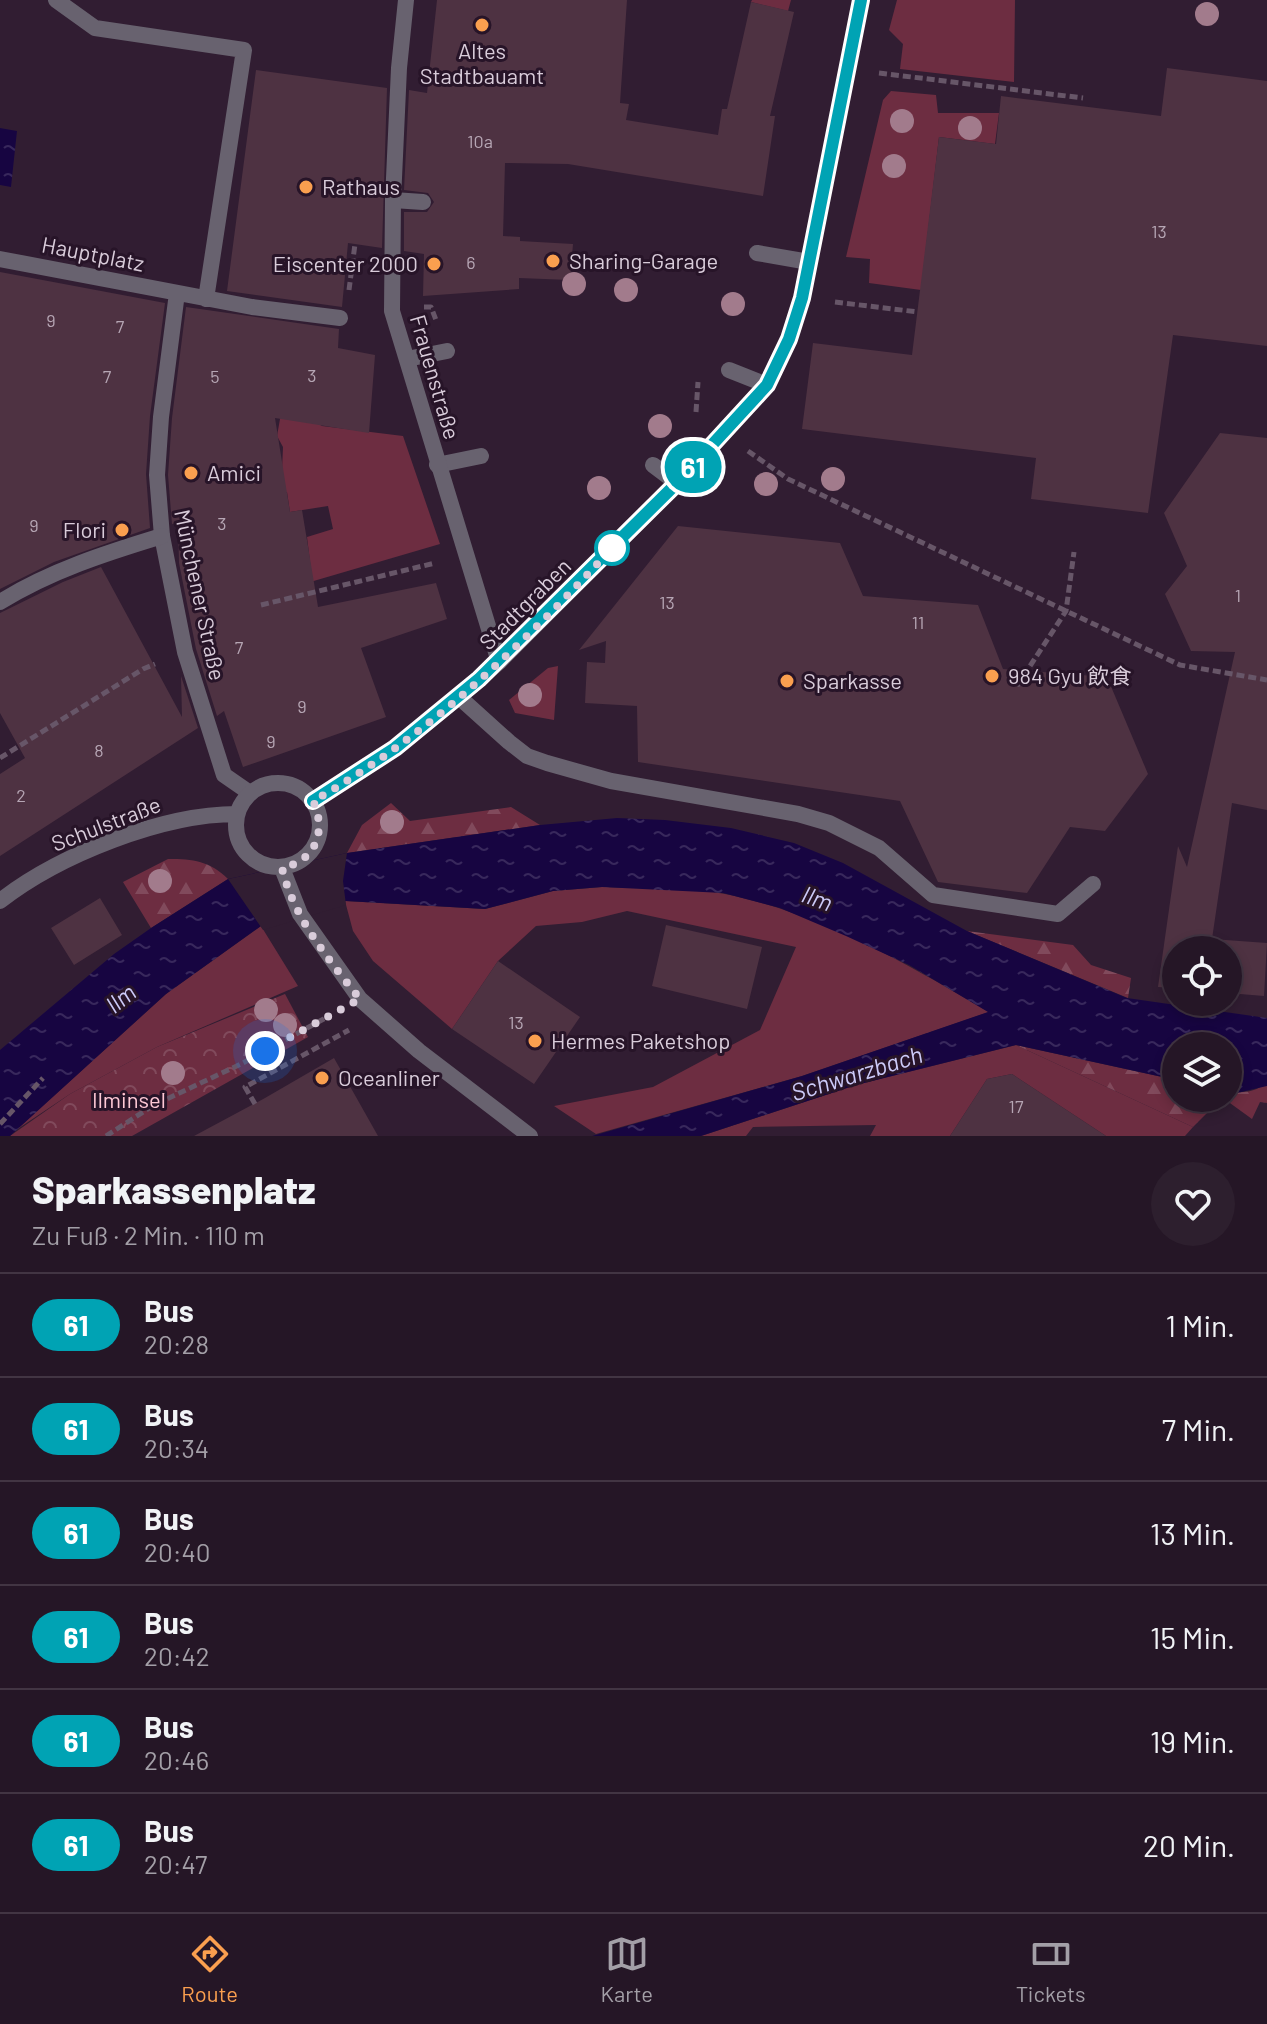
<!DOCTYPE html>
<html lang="de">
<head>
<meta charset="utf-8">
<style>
	:root { --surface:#251626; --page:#2d1f2e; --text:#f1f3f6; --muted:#a39fa7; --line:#423543; --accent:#fa9f4f }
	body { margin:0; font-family:Barlow,"Noto Sans SC",sans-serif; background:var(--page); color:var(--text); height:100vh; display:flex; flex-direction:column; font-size:30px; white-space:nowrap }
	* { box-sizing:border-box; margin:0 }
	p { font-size:26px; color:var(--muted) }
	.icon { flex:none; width:44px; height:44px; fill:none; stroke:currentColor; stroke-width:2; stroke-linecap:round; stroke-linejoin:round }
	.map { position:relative; height:1136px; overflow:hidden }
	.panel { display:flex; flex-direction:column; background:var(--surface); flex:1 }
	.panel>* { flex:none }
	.badge { padding:0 16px; border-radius:26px; font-size:28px; line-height:52px }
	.fabs { position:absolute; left:1162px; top:936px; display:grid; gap:16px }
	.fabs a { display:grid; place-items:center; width:80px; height:80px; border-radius:50%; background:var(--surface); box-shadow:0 4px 12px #0003,0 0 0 2px var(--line); font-size:40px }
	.you { position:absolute; width:40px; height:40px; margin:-20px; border:6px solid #fff; border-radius:50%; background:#1a73e8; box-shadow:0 0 0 12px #1a73e833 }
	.map>.badge { position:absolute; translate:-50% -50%; box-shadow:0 0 0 4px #fff }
	.round { display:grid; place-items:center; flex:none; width:84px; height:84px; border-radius:42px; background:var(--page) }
	.head { display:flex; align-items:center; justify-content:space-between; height:136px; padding:0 32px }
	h1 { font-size:38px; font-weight:800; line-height:60px }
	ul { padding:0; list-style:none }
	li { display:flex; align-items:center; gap:24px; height:104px; padding:0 32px; border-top:2px solid var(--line) }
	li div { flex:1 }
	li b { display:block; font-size:30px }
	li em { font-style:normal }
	li .badge { min-width:88px; font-weight:700; text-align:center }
	.tab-bar { display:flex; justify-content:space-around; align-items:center; height:112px; border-top:2px solid var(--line); background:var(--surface); font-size:22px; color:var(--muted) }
	.tab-bar a { display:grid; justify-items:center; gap:4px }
	.tab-bar .active { color:var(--accent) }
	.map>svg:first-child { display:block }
	.green { fill:#6d2d41 }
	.forest { fill:url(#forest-firs) }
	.park { fill:url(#park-crowns) }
	.water { fill:url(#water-ripples) }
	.pier { fill:#311d32 }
	.building { fill:#4e3242 }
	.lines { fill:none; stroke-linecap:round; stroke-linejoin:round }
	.path { stroke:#675668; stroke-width:5; stroke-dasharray:8 4; stroke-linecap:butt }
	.service { stroke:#68626f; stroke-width:16 }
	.pedestrian { stroke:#68626f; stroke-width:16 }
	.minor { stroke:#68626f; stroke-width:16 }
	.tertiary { stroke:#68626f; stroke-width:16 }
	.tree { fill:#a27b8c }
	.line-casing { stroke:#fff; stroke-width:18 }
	.line { stroke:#00a3b4; stroke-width:12 }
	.walk { stroke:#d9ccda; stroke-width:8; stroke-dasharray:0 14.4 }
	.poi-dot { fill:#fa9f4f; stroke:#271428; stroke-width:3 }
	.stop-dot { fill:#fff; stroke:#00a3b4; stroke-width:4 }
	.labels { text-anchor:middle; stroke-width:6; stroke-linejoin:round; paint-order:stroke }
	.number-label { font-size:18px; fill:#b6a6b4 }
	.poi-label { font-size:22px; fill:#d9ccda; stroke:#271428; text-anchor:start }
	.street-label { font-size:22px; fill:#d9ccda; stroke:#271428 }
	.park-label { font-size:22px; fill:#fec8d5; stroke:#271428 }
	.water-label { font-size:24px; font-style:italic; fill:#cccaf8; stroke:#271428 }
</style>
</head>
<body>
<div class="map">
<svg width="1267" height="1136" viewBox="0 0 1267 1136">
	<defs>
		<pattern id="forest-firs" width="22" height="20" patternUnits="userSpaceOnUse" patternTransform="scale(2)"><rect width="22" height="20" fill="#6d2d41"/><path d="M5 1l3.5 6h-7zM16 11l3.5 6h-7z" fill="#814a5c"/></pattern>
		<pattern id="park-crowns" width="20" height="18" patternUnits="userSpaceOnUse" patternTransform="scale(2)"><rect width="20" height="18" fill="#6d2d41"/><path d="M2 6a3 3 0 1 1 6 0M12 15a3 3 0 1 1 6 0" fill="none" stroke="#814a5c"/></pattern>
		<pattern id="water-ripples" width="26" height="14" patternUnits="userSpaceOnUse" patternTransform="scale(2)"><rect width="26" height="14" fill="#170541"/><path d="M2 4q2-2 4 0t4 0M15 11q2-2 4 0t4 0" fill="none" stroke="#38285c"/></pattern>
	</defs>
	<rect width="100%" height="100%" fill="#311d32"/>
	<path class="green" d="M 752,0 L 791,0 L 788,11 L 751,2 Z
		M 897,0 L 1015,0 L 1014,82 L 900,69 L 903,44 L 889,30 Z
		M 891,91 L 936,95 L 938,113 L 999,113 L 995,144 L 939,137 L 921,290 L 869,283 L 870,259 L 846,257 L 883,100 Z
		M 283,402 L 322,426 L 403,436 L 440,544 L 259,597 L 311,570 L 307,537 L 333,529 L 328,506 L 290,512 L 287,492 L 281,493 L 283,447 L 277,436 Z
		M 558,666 L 554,720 L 515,713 L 509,700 L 548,668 Z
		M 602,887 C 642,889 686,886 725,894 C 820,913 907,964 989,1012 L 802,1076 L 596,1134 L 554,1106 L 653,1087 L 760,1030 L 796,947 L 627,911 L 582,922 L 536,926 L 498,961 L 452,1029 L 373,961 L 353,931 L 345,901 L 485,909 L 553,891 Z
		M 261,926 L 298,986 L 157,1047 L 70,1094 L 16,1130 L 166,994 Z
		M 1016,1045 L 1193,1127 L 1185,1136 L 1106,1136 L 1012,1074 L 987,1079 L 950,1136 L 870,1136 L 876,1125 L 753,1127 L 746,1136 L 701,1136 L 856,1085 Z"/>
	<path class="forest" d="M 391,803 L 410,821 L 511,807 L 540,825 L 347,853 L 362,825 Z
		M 168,859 C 193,859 210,861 228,879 L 151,928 L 123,882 Z
		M 967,931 L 1073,945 L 1091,965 L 1131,978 L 1128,998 Z
		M 1016,1045 L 1176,1080 L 1176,1098 L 1222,1098 L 1193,1127 Z
		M 1262,1086 L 1267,1086 L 1267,1103 L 1260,1102 L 1252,1119 L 1223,1098 L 1228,1098 L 1228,1091 C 1240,1093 1251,1093 1262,1086 Z"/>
	<path class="park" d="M 285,994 L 308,1037 L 132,1136 L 10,1136 L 70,1094 L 157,1047 Z"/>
	<path class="water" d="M 0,128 L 17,131 L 11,187 L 0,185 Z
		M 617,818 L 665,820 L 731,828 L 794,843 L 843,863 L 967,931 L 1127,998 L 1267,1018 L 1267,1086 L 1237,1093 L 1228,1091 L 1228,1046 L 1176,1046 L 1176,1080 L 1016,1045 L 856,1085 L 701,1136 L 592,1136 L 802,1076 L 988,1012 L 909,965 L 846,936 L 780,908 L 723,893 L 602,887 L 553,891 L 485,909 L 346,901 L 261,926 L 166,994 L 10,1136 L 0,1136 L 0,1050 L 114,954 L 151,928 L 228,879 L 347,853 L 540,825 Z"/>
	<path class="pier" d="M 347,853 L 343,881 L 346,905 L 263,930 L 228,879 Z"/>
	<path class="building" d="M 437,0 L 627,0 L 620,103 L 629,104 L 626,120 L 718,135 L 722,109 L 727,109 L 751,2 L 794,12 L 770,116 L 775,116 L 763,196 L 568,164 L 505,163 L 503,236 L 520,237 L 520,241 L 573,244 L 570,280 L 519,278 L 519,289 L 423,296 L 424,254 L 404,251 L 404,212 L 427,212 L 434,202 L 428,193 L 404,190 L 409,90 L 427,93 Z
		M 1167,68 L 1267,81 L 1267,346 L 1173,335 L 1148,513 L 1031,499 L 1036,458 L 802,429 L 813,343 L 912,355 L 939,137 L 996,144 L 1001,96 L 1161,116 Z
		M 256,70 L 387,88 L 382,248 L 348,243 L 342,307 L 227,291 Z
		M 0,272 L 165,303 L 150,416 L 146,474 L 150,528 L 54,562 L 0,589 Z
		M 186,307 L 339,329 L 338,348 L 375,355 L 369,433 L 275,418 L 290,512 L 302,510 L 318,607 L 436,583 L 447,619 L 361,648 L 386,717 L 243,767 L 224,711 L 217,716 L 196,649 L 179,563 L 178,523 L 172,524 L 168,475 L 172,418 Z
		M 1220,433 L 1267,438 L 1267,810 L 1232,803 L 1212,939 L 1267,943 L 1264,996 L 1228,993 L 1228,950 L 1176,950 L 1176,988 L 1158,987 L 1178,846 L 1187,867 L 1235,652 L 1191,651 L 1165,594 L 1187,566 L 1164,513 Z
		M 678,526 L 840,543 L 863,596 L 978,605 L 1003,669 L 1107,677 L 1148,774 L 1105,831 L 1070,827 L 1027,893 L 938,882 L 900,801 L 638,762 L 637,706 L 585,703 L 587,662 L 605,663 L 606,641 L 579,650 Z
		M 101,567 L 182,717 L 181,676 L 198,728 L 0,856 L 0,774 L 25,758 L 0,713 L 0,613 L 63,582 Z
		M 100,898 L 122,935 L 74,965 L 51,928 Z
		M 666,925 L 762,947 L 747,1009 L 652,986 Z
		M 498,961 L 580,1017 L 534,1084 L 452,1029 Z
		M 334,1058 L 378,1136 L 194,1136 L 265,1098 Z
		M 1012,1074 L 1106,1136 L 950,1136 L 987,1079 Z"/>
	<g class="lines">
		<path class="path" d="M 879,73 L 1083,98
			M 349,290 L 355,244
			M 835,302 L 918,312
			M 424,307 L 431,307 L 436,320
			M 696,412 L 698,382
			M 748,451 L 788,479 L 1180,665 L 1267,680
			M 261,605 L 435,563
			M 1017,686 L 1066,611 L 1074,552
			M 0,758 L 143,669 L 155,664
			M 255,1104 L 245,1087 L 349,1030
			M 0,1124 L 43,1078
			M 106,1136 L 154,1105 L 241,1064 L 331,1015"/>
		<path class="service" d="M 393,200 L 423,202
			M 757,253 L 809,262
			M 407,359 L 447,351
			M 729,370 L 767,385
			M 437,465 L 481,456
			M 653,465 L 677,483
			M 459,697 L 509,742 L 527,756 L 547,763 L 611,781 L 798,814 L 829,823 L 879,848 L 933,895 L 1058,914 L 1093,884"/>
		<path class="pedestrian" d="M 56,0 L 95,28 L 244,50 L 206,299
			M 0,259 L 252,307 L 340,318
			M 177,293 L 161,417 L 157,475 L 162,536 L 185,652 L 224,775 L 250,793"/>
		<path class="minor" d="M 406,0 L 399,68 L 393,200 L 392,311 L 499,662
			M 0,602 C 50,571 106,553 162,536"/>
		<path class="tertiary" d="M236 825a42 42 0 1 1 84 0a42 42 0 1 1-84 0Z
			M 313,801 L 395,748 L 459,697 L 499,662 L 677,483 L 767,385 L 789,339 L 802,298 L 861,0
			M 282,868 L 300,914 L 360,999 L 419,1051 L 530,1136
			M 0,901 C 59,855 162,814 237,814"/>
	</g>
	<g class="tree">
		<circle cx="1207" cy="14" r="12"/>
		<circle cx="902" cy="121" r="12"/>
		<circle cx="970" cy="128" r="12"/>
		<circle cx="894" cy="166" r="12"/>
		<circle cx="574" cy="284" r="12"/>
		<circle cx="626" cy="290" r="12"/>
		<circle cx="733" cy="304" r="12"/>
		<circle cx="660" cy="426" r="12"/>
		<circle cx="833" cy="479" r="12"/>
		<circle cx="766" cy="484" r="12"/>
		<circle cx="599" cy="488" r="12"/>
		<circle cx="530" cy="695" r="12"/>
		<circle cx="392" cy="822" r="12"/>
		<circle cx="160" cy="881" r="12"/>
		<circle cx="266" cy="1010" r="12"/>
		<circle cx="285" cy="1025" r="12"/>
		<circle cx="173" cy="1073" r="12"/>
	</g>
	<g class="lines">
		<defs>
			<path id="line" d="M 313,801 L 395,748 L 479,679 L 677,483 L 767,385 L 789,339 L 802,298 L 861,0"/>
		</defs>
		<use href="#line" class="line-casing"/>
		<use href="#line" class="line"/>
		<path class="walk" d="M 265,1051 L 360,999 C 329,960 293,917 282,868 C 316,861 327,831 313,801 C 426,738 525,643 612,548"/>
	</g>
	<g class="poi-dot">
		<circle cx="482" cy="25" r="8"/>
		<circle cx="306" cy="187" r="8"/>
		<circle cx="553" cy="261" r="8"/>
		<circle cx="434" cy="264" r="8"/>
		<circle cx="191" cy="473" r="8"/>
		<circle cx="122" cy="530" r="8"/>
		<circle cx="992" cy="676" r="8"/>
		<circle cx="787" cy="681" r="8"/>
		<circle cx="535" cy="1041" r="8"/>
		<circle cx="322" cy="1078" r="8"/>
	</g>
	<circle class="stop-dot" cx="612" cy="548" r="16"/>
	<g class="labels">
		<g class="number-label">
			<text x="480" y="148">10a</text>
			<text x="1159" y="238">13</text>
			<text x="471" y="269">6</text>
			<text x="51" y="327">9</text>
			<text x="120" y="333">7</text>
			<text x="312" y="382">3</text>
			<text x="107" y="383">7</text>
			<text x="215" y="383">5</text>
			<text x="222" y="530">3</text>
			<text x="34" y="532">9</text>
			<text x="1238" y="602">1</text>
			<text x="667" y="609">13</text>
			<text x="918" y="629">11</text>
			<text x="239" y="654">7</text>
			<text x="302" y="713">9</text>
			<text x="271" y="748">9</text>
			<text x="99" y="757">8</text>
			<text x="21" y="802">2</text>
			<text x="516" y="1029">13</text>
			<text x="1016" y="1113">17</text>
		</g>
		<g class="poi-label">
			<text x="482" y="59" text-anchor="middle">Altes<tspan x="482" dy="25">Stadtbauamt</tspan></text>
			<text x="322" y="195">Rathaus</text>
			<text x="569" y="269">Sharing-Garage</text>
			<text x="418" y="272" text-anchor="end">Eiscenter 2000</text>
			<text x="207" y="481">Amici</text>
			<text x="106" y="538" text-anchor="end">Flori</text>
			<text x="1008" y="684">984 Gyu 飲食</text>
			<text x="803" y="689">Sparkasse</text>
			<text x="551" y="1049">Hermes Paketshop</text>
			<text x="338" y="1086">Oceanliner</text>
		</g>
		<g class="street-label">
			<text transform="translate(93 254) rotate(11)" y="8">Hauptplatz</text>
			<text transform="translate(435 377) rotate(74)" y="8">Frauenstraße</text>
			<text transform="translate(200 595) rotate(78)" y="8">Münchener Straße</text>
			<text transform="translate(525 604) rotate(-45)" y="8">Stadtgraben</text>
			<text transform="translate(106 824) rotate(-21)" y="8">Schulstraße</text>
		</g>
		<g class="park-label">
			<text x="129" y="1108">Ilminsel</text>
		</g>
		<g class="water-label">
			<text transform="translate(817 899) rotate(20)" y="8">Ilm</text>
			<text transform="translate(121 999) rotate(-39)" y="8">Ilm</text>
			<text transform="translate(857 1074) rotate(-17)" y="8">Schwarzbach</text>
		</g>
	</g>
</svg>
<div class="fabs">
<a><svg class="icon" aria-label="locate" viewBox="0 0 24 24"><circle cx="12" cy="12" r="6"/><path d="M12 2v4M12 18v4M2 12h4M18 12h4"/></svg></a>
<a><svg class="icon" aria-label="layers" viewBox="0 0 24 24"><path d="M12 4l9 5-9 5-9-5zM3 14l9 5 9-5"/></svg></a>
</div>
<div class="you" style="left:265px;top:1051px"></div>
<b class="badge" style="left:693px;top:467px;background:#00a3b4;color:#fff">61</b>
</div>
<section class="panel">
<div class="head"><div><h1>Sparkassenplatz</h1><p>Zu Fuß · 2 Min. · 110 m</p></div><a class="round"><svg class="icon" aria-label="heart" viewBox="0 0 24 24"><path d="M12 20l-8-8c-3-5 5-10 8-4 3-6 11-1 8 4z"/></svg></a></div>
<ul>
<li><span class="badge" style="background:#00a3b4;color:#fff">61</span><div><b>Bus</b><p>20:28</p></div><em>1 Min.</em></li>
<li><span class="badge" style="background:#00a3b4;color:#fff">61</span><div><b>Bus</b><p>20:34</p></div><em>7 Min.</em></li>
<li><span class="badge" style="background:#00a3b4;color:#fff">61</span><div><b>Bus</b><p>20:40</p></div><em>13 Min.</em></li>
<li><span class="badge" style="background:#00a3b4;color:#fff">61</span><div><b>Bus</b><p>20:42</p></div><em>15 Min.</em></li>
<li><span class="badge" style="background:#00a3b4;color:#fff">61</span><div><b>Bus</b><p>20:46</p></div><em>19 Min.</em></li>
<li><span class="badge" style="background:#00a3b4;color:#fff">61</span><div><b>Bus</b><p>20:47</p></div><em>20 Min.</em></li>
</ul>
</section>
<nav class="tab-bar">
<a class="active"><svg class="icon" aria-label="directions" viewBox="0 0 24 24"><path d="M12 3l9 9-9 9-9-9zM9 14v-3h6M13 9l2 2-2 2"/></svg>Route</a>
<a><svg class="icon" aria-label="map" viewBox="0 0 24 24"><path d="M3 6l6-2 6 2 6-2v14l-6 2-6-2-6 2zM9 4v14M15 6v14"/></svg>Karte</a>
<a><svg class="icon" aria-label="tickets" viewBox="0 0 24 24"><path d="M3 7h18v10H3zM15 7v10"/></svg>Tickets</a>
</nav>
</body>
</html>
